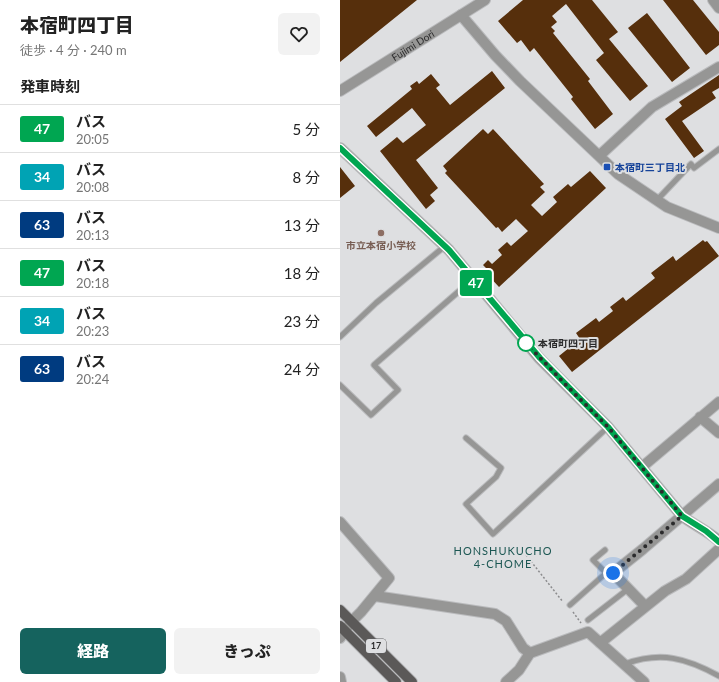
<!DOCTYPE html>
<html lang="ja">
<head>
<meta charset="utf-8">
<style>
	:root { --surface:#fff; --page:#f2f2f2; --text:#222; --muted:#767676; --line:#e0e0e0; --accent:#15635e }
	body { margin:0; font-family:Lato,"Noto Sans JP",sans-serif; background:var(--page); color:var(--text); height:100vh; display:flex; flex-direction:column; font-size:15px; white-space:nowrap }
	* { box-sizing:border-box; margin:0 }
	p { font-size:13px; color:var(--muted) }
	.icon { flex:none; width:22px; height:22px; fill:none; stroke:currentColor; stroke-width:2; stroke-linecap:round; stroke-linejoin:round }
	.map { position:relative; flex:1; overflow:hidden }
	.side { display:flex; flex-direction:column; background:var(--surface); width:340px }
	.side>* { flex:none }
	.badge { padding:0 8px; border-radius:3px; font-size:14px; line-height:26px }
	.you { position:absolute; width:20px; height:20px; margin:-10px; border:3px solid #fff; border-radius:50%; background:#1a73e8; box-shadow:0 0 0 6px #1a73e833 }
	.map>.badge { position:absolute; translate:-50% -50%; box-shadow:0 0 0 2px #fff }
	h2 { padding:0 20px; font-size:15px; line-height:36px }
	.round { display:grid; place-items:center; flex:none; width:42px; height:42px; border-radius:6px; background:var(--page) }
	.headline { display:flex; align-items:center; justify-content:space-between; height:68px; padding:0 20px }
	h1 { font-size:19px; font-weight:800; line-height:30px }
	.button { display:flex; gap:8px; margin-top:auto; padding:8px 20px }
	.button a { flex:1; height:46px; border-radius:6px; background:var(--accent); color:#fff; font-size:16px; font-weight:800; line-height:46px; text-align:center }
	.button a+a { background:var(--page); color:var(--text) }
	ul { padding:0; list-style:none }
	li { display:flex; align-items:center; gap:12px; height:48px; padding:0 20px; border-top:1px solid var(--line) }
	li div { flex:1 }
	li b { display:block; font-size:15px }
	li em { font-style:normal }
	li .badge { min-width:44px; font-weight:700; text-align:center }
	main { display:flex; flex:1; min-height:0 }
	.map>svg:first-child { display:block }
	.building { fill:#562f0c }
	.lines { fill:none; stroke-linecap:round; stroke-linejoin:round }
	.service-casing { stroke:#babbbd; stroke-width:7 }
	.minor-casing { stroke:#babbbd; stroke-width:12 }
	.tertiary-casing { stroke:#babbbd; stroke-width:12 }
	.primary-casing { stroke:#babbbd; stroke-width:12 }
	.path { stroke:#8c8c8e; stroke-width:1.5; stroke-dasharray:2 2; stroke-linecap:butt }
	.service { stroke:#969695; stroke-width:5 }
	.minor { stroke:#969695; stroke-width:10 }
	.tertiary { stroke:#969695; stroke-width:10 }
	.primary { stroke:#5b5958; stroke-width:10 }
	.line-casing { stroke:#fff; stroke-width:9 }
	.line { stroke:#00a651; stroke-width:6 }
	.walk { stroke:#2b2b2c; stroke-width:4; stroke-dasharray:0 7.2 }
	.transit-dot { fill:#1a4fb4; stroke:#dedfe1; stroke-width:1.5 }
	.education-dot { fill:#8d6e63; stroke:#dedfe1; stroke-width:1.5 }
	.stop-dot { fill:#fff; stroke:#00a651; stroke-width:2 }
	.labels { text-anchor:middle; stroke-width:4; stroke-linejoin:round; paint-order:stroke }
	.shield { fill:#dedfe1; stroke:#616162; stroke-width:1 }
	.shield-label { font-size:9px; font-weight:bold; fill:#2b2b2c }
	.street-label { font-size:10px; fill:#2b2b2c; stroke:#dedfe1 }
	.transit-label { font-size:10px; font-weight:bold; fill:#164399; stroke:#dedfe1; text-anchor:start }
	.education-label { font-size:10px; font-weight:bold; fill:#785e54; stroke:#dedfe1 }
	.stop-label { font-size:10px; font-weight:bold; fill:#2b2b2c; stroke:#dedfe1; text-anchor:start }
	.neighbourhood-label { font-size:11px; letter-spacing:1px; fill:#1c5753; stroke:#dedfe1 }
</style>
</head>
<body>
<main>
<section class="side">
<div class="headline"><div><h1>本宿町四丁目</h1><p>徒歩 · 4 分 · 240 m</p></div><a class="round"><svg class="icon" aria-label="heart" viewBox="0 0 24 24"><path d="M12 20l-8-8c-3-5 5-10 8-4 3-6 11-1 8 4z"/></svg></a></div>
<h2>発車時刻</h2>
<ul>
<li><span class="badge" style="background:#00a651;color:#fff">47</span><div><b>バス</b><p>20:05</p></div><em>5 分</em></li>
<li><span class="badge" style="background:#00a3b4;color:#fff">34</span><div><b>バス</b><p>20:08</p></div><em>8 分</em></li>
<li><span class="badge" style="background:#003b80;color:#fff">63</span><div><b>バス</b><p>20:13</p></div><em>13 分</em></li>
<li><span class="badge" style="background:#00a651;color:#fff">47</span><div><b>バス</b><p>20:18</p></div><em>18 分</em></li>
<li><span class="badge" style="background:#00a3b4;color:#fff">34</span><div><b>バス</b><p>20:23</p></div><em>23 分</em></li>
<li><span class="badge" style="background:#003b80;color:#fff">63</span><div><b>バス</b><p>20:24</p></div><em>24 分</em></li>
</ul>
<div class="button"><a>経路</a><a>きっぷ</a></div>
</section>
<div class="map">
<svg width="379" height="682" viewBox="0 0 379 682">
	<rect width="100%" height="100%" fill="#dedfe1"/>
	<path class="building" d="M 0,0 L 77,0 L 0,62 Z
		M 183,0 L 252,0 L 278,32 L 269,39 L 308,86 L 290,101 L 256,60 L 264,53 L 226,4 L 212,16 L 217,22 L 211,27 L 215,31 L 213,33 L 250,79 L 248,81 L 273,114 L 255,129 L 231,99 L 233,97 L 194,48 L 190,52 L 181,40 L 177,43 L 158,21 Z
		M 323,0 L 353,0 L 379,32 L 379,45 L 366,55 Z
		M 307,13 L 350,68 L 332,82 L 288,28 Z
		M 152,71 L 165,88 L 76,160 L 98,188 L 90,195 L 95,201 L 86,209 L 40,151 L 57,137 L 63,143 L 86,125 L 72,108 L 36,137 L 27,126 L 72,89 L 70,86 L 77,81 L 79,84 L 91,74 L 100,85 L 96,88 L 110,105 Z
		M 379,75 L 379,88 L 372,92 L 376,98 L 342,121 L 364,151 L 354,158 L 325,119 L 342,106 L 339,102 Z
		M 143,129 L 148,134 L 153,129 L 204,184 L 200,187 L 205,192 L 191,205 L 202,216 L 217,202 L 213,197 L 228,184 L 231,187 L 250,171 L 266,188 L 159,287 L 146,273 L 148,270 L 143,265 L 148,260 L 152,264 L 162,255 L 158,250 L 167,242 L 171,246 L 188,231 L 176,219 L 162,232 L 158,227 L 156,228 L 105,173 L 107,171 L 103,166 Z
		M 0,167 L 15,186 L 0,198 Z
		M 363,240 L 365,242 L 367,241 L 379,256 L 232,372 L 219,356 L 240,339 L 236,333 L 256,318 L 259,322 L 273,311 L 270,307 L 283,297 L 286,301 L 315,278 L 311,273 L 333,256 L 336,261 Z"/>
	<g class="lines">
		<defs>
			<path id="service" d="M 317,200 L 351,164 L 354,168 L 379,149
				M 0,337 L 36,303 L 105,246
				M 0,385 L 31,415 L 58,390 L 34,365 L 133,279
				M 126,438 L 161,468 L 156,477 L 126,504 L 153,534 L 268,427
				M 265,550 L 253,560 L 266,573
				M 230,605 L 266,573 L 273,573
				M 248,620 L 288,589
				M 285,664 C 321,651 346,658 379,676"/>
			<path id="minor" d="M 373,0 L 379,8
				M 121,15 L 155,55 L 180,81 L 278,174 L 327,207 L 379,228
				M 0,148 L 109,250 L 199,358 L 268,427 L 342,516 C 354,525 368,531 379,541
				M 259,156 L 312,107 L 379,67
				M 360,417 L 379,433
				M 302,467 L 379,402
				M 0,522 L 49,578 L 21,612 L 11,622 L 0,638
				M 35,596 L 155,614 L 166,621 L 183,648 L 190,653
				M 305,606 L 273,573 L 303,549 L 379,484
				M 260,643 L 325,591 L 346,579 L 379,549
				M 0,677 L 1,682
				M 166,682 L 179,670 L 190,653 L 248,632 L 304,682"/>
			<g id="tertiary">
				<path id="s1" d="M 0,91 L 145,0"/>
			</g>
			<path id="primary" d="M 0,610 L 72,682
				M 0,626 L 56,682"/>
		</defs>
		<use href="#service" class="service-casing"/>
		<use href="#minor" class="minor-casing"/>
		<use href="#tertiary" class="tertiary-casing"/>
		<use href="#primary" class="primary-casing"/>
		<path class="path" d="M 186,555 L 223,602
			M 233,612 L 241,623"/>
		<use href="#service" class="service"/>
		<use href="#minor" class="minor"/>
		<use href="#tertiary" class="tertiary"/>
		<use href="#primary" class="primary"/>
	</g>
	<g class="lines">
		<defs>
			<path id="line" d="M 0,148 L 109,250 L 200,358 L 268,427 L 342,516 L 366,531 L 379,542"/>
		</defs>
		<use href="#line" class="line-casing"/>
		<use href="#line" class="line"/>
		<path class="walk" d="M 186,343 L 227,386 L 268,427 L 342,516 L 273,573"/>
	</g>
	<rect class="transit-dot" x="263" y="163" width="8" height="8" rx="2"/>
	<circle class="education-dot" cx="41" cy="233" r="4"/>
	<circle class="stop-dot" cx="186" cy="343" r="8"/>
	<g class="labels">
		<rect class="shield" x="26" y="639" width="20" height="14" rx="3"/>
		<g class="shield-label">
			<text x="36" y="649">17</text>
		</g>
		<g class="street-label">
			<text dy="4" stroke="none"><textPath href="#s1" startOffset="86">Fujimi Dori</textPath></text>
		</g>
		<g class="transit-label">
			<text x="275" y="171">本宿町三丁目北</text>
		</g>
		<g class="education-label">
			<text x="41" y="249">市立本宿小学校</text>
		</g>
		<g class="stop-label">
			<text x="198" y="347">本宿町四丁目</text>
		</g>
		<g class="neighbourhood-label">
			<text x="163" y="555">HONSHUKUCHO<tspan x="163" dy="13">4-CHOME</tspan></text>
		</g>
	</g>
</svg>
<div class="you" style="left:273px;top:573px"></div>
<b class="badge" style="left:136px;top:283px;background:#00a651;color:#fff">47</b>
</div>
</main>
</body>
</html>
